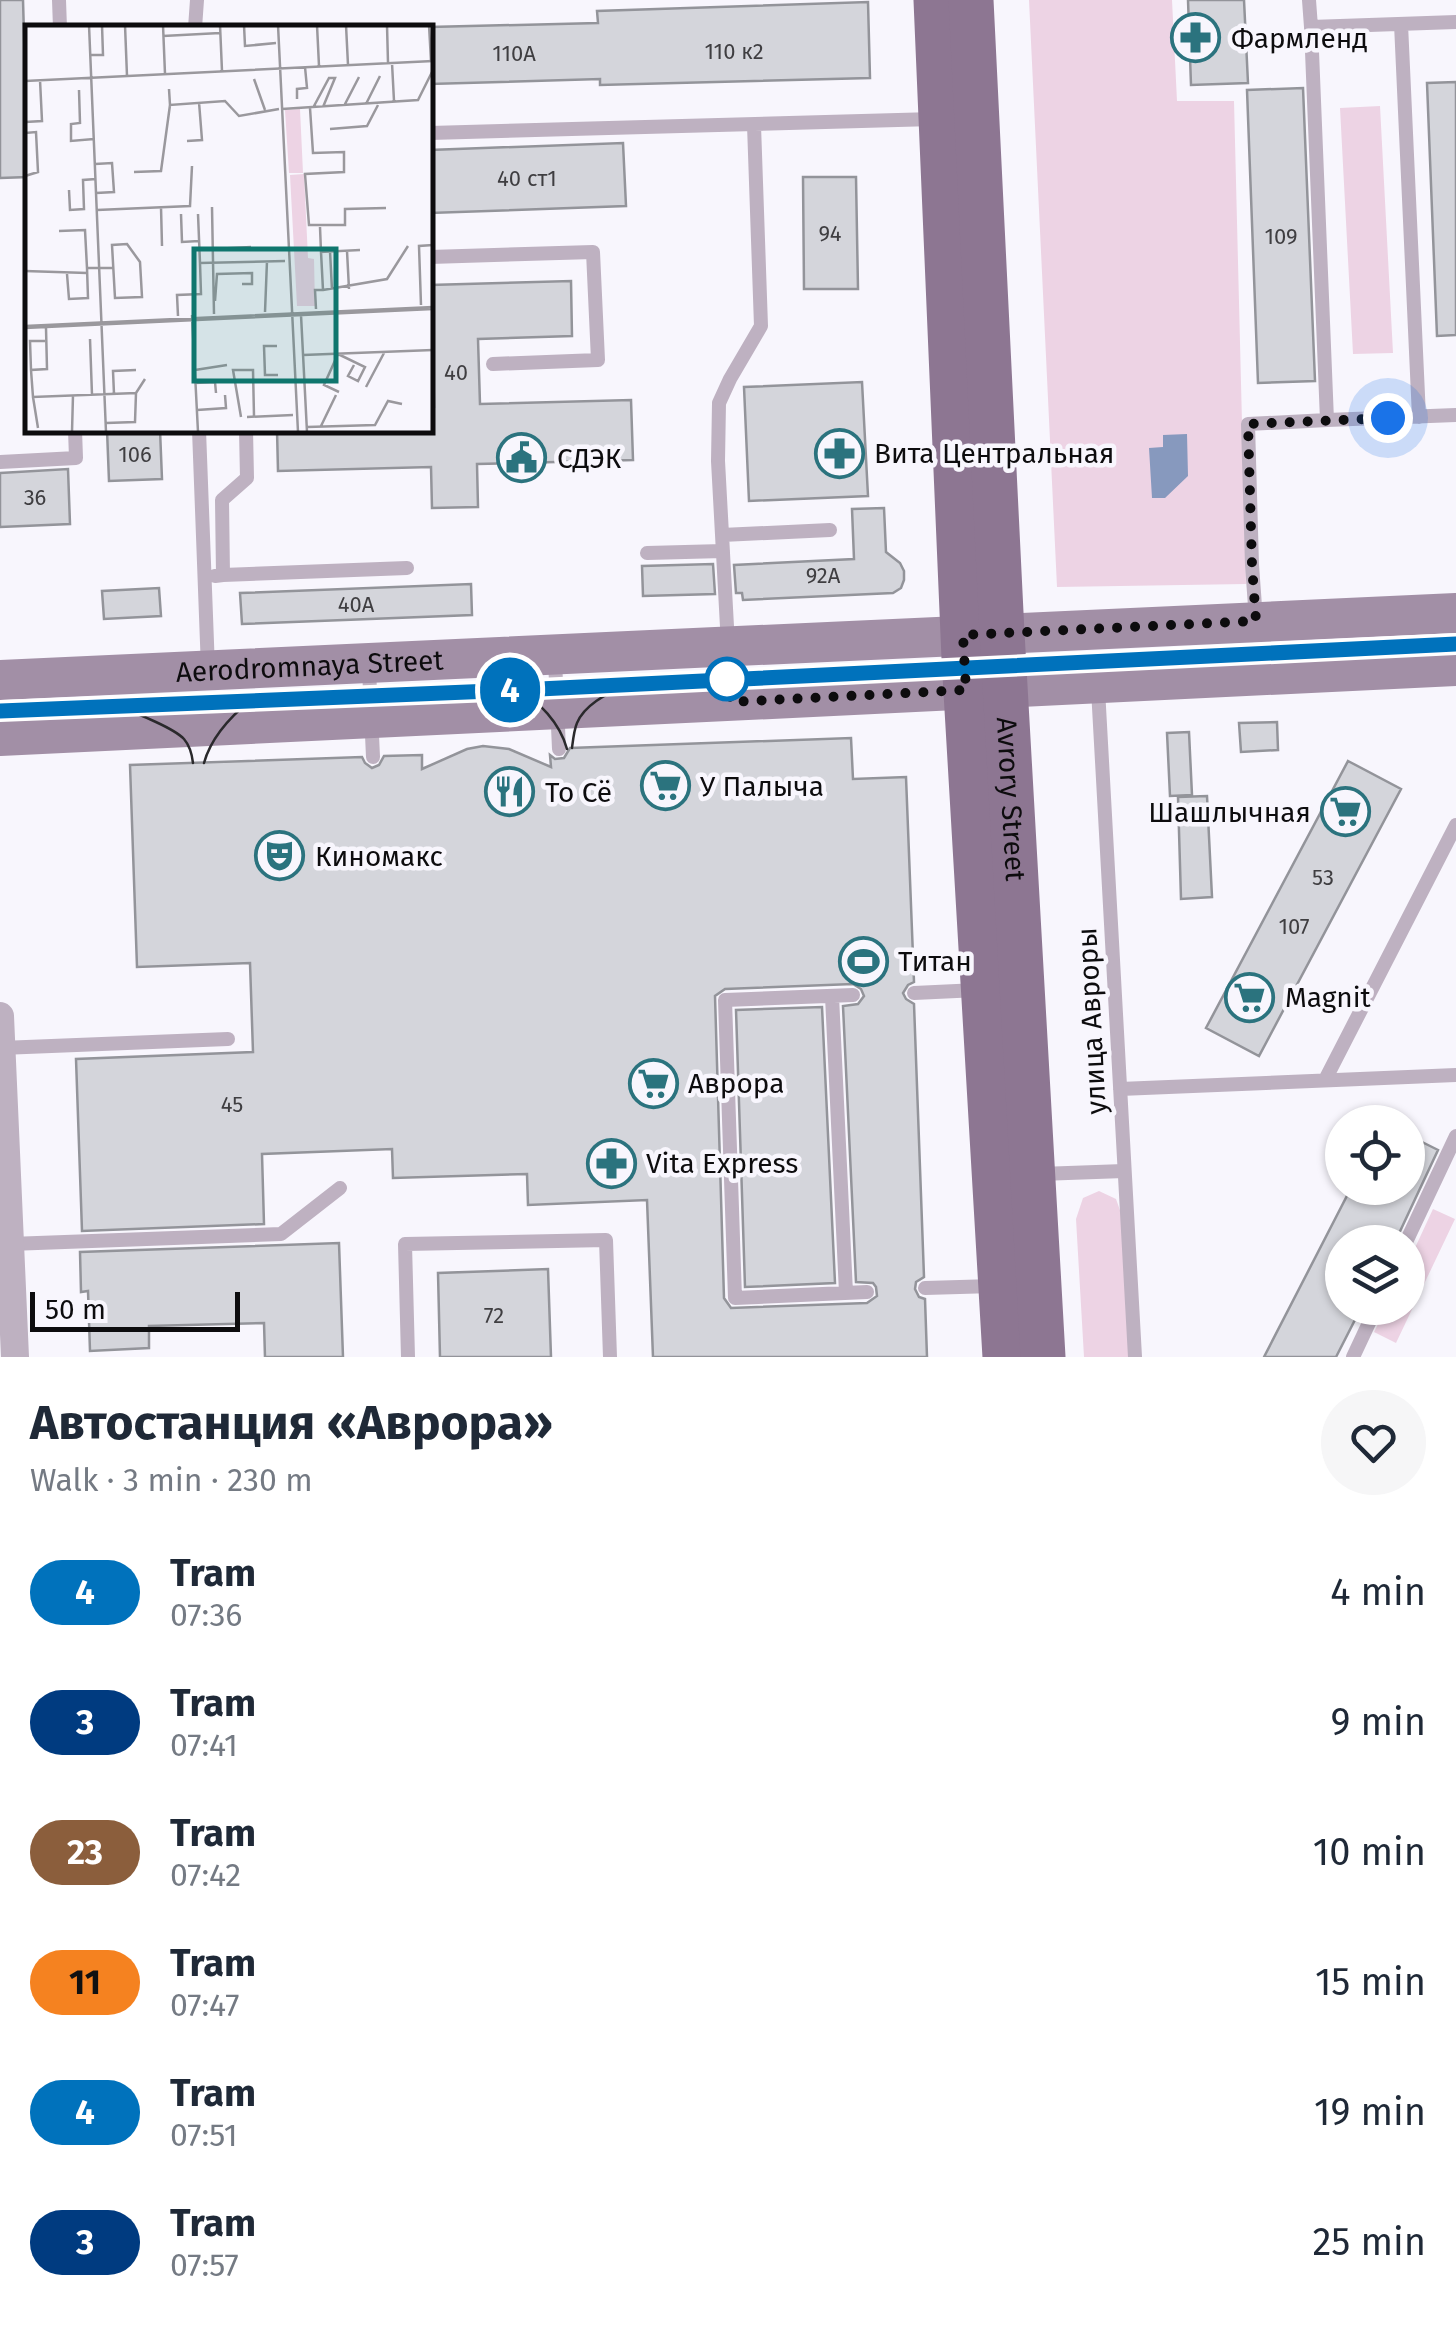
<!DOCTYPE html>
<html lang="en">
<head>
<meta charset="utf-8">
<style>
	:root { --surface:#fff; --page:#f6f6f7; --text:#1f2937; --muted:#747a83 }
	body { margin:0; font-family:"Fira Sans",sans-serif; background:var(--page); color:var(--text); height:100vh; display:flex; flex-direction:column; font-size:38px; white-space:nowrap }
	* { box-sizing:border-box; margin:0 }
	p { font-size:32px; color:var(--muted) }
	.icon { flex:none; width:55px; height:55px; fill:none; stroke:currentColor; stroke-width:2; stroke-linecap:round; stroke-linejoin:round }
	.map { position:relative; height:1357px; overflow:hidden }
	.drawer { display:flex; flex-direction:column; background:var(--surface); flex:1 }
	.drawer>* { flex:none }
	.badge { padding:0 20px; border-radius:32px; font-size:35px; line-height:65px }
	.fabs { position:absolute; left:1325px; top:1105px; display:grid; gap:20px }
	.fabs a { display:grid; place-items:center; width:100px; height:100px; border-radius:50%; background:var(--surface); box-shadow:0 2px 8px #0004; font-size:50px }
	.scale { position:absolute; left:30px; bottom:25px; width:210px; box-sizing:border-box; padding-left:10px; border:5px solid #0d0c0e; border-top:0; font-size:28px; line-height:35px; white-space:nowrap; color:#0d0c0e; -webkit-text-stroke:8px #f8f6fd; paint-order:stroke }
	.you { position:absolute; width:50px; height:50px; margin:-25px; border:8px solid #fff; border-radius:50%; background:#1a73e8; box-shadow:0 0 0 15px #1a73e833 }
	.map>.badge { position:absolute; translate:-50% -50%; box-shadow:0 0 0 5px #fff }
	.round { display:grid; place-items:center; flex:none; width:105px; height:105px; border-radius:52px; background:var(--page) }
	.summary { display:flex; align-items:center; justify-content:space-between; height:170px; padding:0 30px }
	h1 { font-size:48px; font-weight:700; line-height:75px }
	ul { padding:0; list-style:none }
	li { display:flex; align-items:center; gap:30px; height:130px; padding:0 30px }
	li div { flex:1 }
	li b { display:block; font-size:38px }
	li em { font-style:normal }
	li .badge { min-width:110px; font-weight:700; text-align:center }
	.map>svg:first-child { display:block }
	.green { fill:#edd3e4 }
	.water { fill:#8799be }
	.building { fill:#d4d5db; stroke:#93949a; stroke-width:2.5; fill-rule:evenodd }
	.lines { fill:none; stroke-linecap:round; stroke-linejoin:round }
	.service { stroke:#beb1c1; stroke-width:14 }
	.minor { stroke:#beb1c1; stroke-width:28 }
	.secondary { stroke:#a28fa6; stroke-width:40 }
	.primary { stroke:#8d7692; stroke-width:45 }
	.tram { stroke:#2a292c; stroke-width:2.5 }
	.line-casing { stroke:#fff; stroke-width:22 }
	.line { stroke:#0072bc; stroke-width:15 }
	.walk { stroke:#0d0c0e; stroke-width:10; stroke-dasharray:0 18 }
	.stop-dot { fill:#fff; stroke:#0072bc; stroke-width:5 }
	.labels { text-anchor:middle; stroke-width:9; stroke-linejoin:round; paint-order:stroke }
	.number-label { font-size:22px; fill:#3f3e41 }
	.poi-label { font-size:28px; fill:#0d0c0e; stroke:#f8f6fd; text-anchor:start }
	.street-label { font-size:28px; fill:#0d0c0e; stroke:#f8f6fd }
	.inset-road { fill:none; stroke:#9a989d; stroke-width:2.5 }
	.view { fill:#0f766e; fill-opacity:0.15; stroke:#0f766e; stroke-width:5 }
	.inset-edge { fill:none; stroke:#0d0c0e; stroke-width:5 }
</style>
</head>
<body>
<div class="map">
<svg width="1456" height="1357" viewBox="0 0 1456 1357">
	<rect width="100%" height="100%" fill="#f8f6fd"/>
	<path class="green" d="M 1029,0 L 1172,0 L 1177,101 L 1234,101 L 1246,584 L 1057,587 Z
		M 1380,106 L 1393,353 L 1353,354 L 1340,108 Z
		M 1099,1191 L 1116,1199 L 1122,1216 L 1131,1357 L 1084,1357 L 1076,1219 L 1083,1198 Z
		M 1433,1209 L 1455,1219 L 1396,1343 L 1374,1332 L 1386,1308 L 1408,1308 L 1408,1263 Z"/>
	<path class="water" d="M 1187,434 L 1188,476 L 1165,498 L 1152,498 L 1149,448 L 1163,447 L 1163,435 Z"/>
	<path class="building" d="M 0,0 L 23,0 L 28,177 L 0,178 Z
		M 1188,0 L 1244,0 L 1248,83 L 1191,85 Z
		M 868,2 L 870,78 L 600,85 L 600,79 L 430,84 L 430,27 L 598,23 L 597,11 Z
		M 1456,82 L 1456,335 L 1437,336 L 1427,83 Z
		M 1303,88 L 1315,381 L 1258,383 L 1247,90 Z
		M 623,143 L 626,206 L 430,213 L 430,150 Z
		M 803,177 L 856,177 L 858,289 L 804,289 Z
		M 571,281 L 572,336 L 478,339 L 480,404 L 631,400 L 633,460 L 477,464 L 478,507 L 432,508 L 431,467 L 278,471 L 277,430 L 430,430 L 430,408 L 434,407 L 433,344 L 430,344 L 430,285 Z
		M 862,382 L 868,496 L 749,501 L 744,387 Z
		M 107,430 L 160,430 L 162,479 L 109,481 Z
		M 68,469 L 70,524 L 0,527 L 0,473 Z
		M 884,508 L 886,552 L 900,563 L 904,571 L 904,580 L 901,588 L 893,593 L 743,600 L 742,593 L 736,593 L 734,565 L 854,559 L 852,509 Z
		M 713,564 L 715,594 L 643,596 L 642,566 Z
		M 471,584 L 472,615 L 242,624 L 240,593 Z
		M 159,588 L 161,616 L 104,619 L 102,591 Z
		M 1277,722 L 1278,750 L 1241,752 L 1239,723 Z
		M 1189,732 L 1192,795 L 1170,796 L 1167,733 Z
		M 851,738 L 853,779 L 906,777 L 914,982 L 908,985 L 903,993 L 906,999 L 914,1004 L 924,1277 L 916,1282 L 915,1289 L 919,1297 L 925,1299 L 927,1357 L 653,1357 L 647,1200 L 528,1205 L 527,1174 L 393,1178 L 392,1149 L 262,1154 L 264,1224 L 82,1231 L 76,1059 L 253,1052 L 250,963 L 137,967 L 130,765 L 362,757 L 365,763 L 372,768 L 379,765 L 384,756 L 422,755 L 422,769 L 467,749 L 483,746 L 509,749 L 551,767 L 550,755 L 555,759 L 564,758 L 570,748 ZM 853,984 L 861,989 L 864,996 L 858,1004 L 843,1006 L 856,1282 L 873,1283 L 876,1287 L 877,1296 L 867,1303 L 731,1308 L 724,1298 L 715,996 L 725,989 Z
		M 1348,761 L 1401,789 L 1259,1056 L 1206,1028 Z
		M 1207,796 L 1212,897 L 1181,899 L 1178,797 Z
		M 822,1007 L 835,1283 L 745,1287 L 736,1010 Z
		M 1408,1135 L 1438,1150 L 1395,1242 L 1342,1242 L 1342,1308 L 1361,1308 L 1336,1357 L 1264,1357 L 1351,1188 L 1408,1188 Z
		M 339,1243 L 343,1357 L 265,1357 L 264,1323 L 149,1326 L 149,1348 L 90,1351 L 88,1291 L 81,1292 L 80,1252 Z
		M 548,1269 L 551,1357 L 440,1357 L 438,1273 Z"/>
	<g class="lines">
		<path class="service" d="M 59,0 L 60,28
			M 1309,0 L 1311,27 L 1456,22
			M 1401,24 L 1419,417
			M 195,28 L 197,0
			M 430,133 L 934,119
			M 430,257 L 593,252 L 598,360 L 493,364
			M 1327,420 L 1456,415
			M 199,430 L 208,669
			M 0,462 L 76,458 L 75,430
			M 722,535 L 830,530
			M 647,553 L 723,551
			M 223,575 L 407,568
			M 215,576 L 223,575 L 222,500 L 247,478 L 246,430
			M 1256,620 L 1252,565 L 1248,424 L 1327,420 L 1311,27
			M 728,645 L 718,461 L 719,403 L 730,379 L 761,326 L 754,125
			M 555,660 L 559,749
			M 369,669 L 373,757
			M 1098,689 L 1135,1357
			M 914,993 L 978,990
			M 853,995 L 725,1000 L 735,1298 L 867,1292
			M 832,996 L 846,1293
			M 1,1048 L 228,1039
			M 1325,1080 L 1456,825
			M 1120,1089 L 1456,1075
			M 1040,1174 L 1124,1171
			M 1406,1242 L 1456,1136
			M 10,1244 L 281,1234 L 340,1188
			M 925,1288 L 994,1286
			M 408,1357 L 405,1244 L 606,1240 L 610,1357
			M 1353,1357 L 1376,1308"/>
		<path class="minor" d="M 0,1016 L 15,1357"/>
		<g class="secondary">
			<path id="s1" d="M 0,680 L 1456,613"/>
			<path d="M 0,736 L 1456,666"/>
		</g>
		<g class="primary">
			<path d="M 936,0 L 964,658 L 1005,1357"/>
			<path id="s2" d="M 971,0 L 1002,633 L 1043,1357"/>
		</g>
		<path class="tram" d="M 516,688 C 539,701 560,723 567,749
			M 123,709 C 137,713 175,729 184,739 C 190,746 192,754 193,763
			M 0,711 L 519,689 L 1456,644
			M 572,748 C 573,740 574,730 577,723 C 584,706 606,693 623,688
			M 204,763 C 211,737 231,716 252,699"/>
	</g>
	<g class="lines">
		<defs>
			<path id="line" d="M 0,711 L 519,690 L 1456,644"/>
		</defs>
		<use href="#line" class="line-casing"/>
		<use href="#line" class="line"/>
		<path class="walk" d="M 727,679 L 731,702 L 966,690 L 963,635 L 1256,621 L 1252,565 L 1248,424 L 1388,418"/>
	</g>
	<defs>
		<symbol id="pharmacy-ring" viewBox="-11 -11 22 22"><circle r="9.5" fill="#f8f6fd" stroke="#2b737e" stroke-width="1.5"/><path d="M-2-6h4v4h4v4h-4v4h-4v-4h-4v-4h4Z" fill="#2b737e"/></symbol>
		<symbol id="civic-ring" viewBox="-11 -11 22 22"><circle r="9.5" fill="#f8f6fd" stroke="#2b737e" stroke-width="1.5"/><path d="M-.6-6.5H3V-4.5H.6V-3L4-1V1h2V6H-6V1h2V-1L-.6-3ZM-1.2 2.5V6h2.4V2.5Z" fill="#2b737e"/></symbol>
		<symbol id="supermarket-ring" viewBox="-11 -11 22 22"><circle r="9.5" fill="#f8f6fd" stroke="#2b737e" stroke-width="1.5"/><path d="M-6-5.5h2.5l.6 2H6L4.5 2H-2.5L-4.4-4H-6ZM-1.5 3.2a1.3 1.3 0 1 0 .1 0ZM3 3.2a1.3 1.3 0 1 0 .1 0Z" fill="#2b737e"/></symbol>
		<symbol id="restaurant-ring" viewBox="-11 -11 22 22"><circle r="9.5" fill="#f8f6fd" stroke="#2b737e" stroke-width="1.5"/><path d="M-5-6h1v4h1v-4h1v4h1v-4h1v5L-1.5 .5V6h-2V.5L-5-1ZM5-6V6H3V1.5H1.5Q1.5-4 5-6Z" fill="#2b737e"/></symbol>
		<symbol id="theatre-ring" viewBox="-11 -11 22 22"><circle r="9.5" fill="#f8f6fd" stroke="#2b737e" stroke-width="1.5"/><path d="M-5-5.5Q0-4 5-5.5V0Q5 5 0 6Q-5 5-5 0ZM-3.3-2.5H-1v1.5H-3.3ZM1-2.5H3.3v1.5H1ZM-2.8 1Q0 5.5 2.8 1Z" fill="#2b737e"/></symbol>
		<symbol id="stadium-ring" viewBox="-11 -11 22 22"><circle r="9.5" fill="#f8f6fd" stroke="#2b737e" stroke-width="1.5"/><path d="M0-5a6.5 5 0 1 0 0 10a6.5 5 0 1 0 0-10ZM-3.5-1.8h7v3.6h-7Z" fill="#2b737e"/></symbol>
	</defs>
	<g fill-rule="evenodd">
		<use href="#pharmacy-ring" x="1168" y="10" width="55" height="55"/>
		<use href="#pharmacy-ring" x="812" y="426" width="55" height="55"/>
		<use href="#civic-ring" x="494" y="430" width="55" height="55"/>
		<use href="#supermarket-ring" x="638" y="758" width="55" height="55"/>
		<use href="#restaurant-ring" x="482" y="764" width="55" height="55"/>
		<use href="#supermarket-ring" x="1318" y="784" width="55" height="55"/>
		<use href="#theatre-ring" x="252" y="828" width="55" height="55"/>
		<use href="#stadium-ring" x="836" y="934" width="55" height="55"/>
		<use href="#supermarket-ring" x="1222" y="970" width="55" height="55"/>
		<use href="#supermarket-ring" x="626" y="1056" width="55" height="55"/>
		<use href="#pharmacy-ring" x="584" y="1136" width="55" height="55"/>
	</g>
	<circle class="stop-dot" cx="727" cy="679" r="20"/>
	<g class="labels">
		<g class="number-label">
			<text x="734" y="59">110 к2</text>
			<text x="514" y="61">110А</text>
			<text x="527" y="186">40 ст1</text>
			<text x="830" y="241">94</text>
			<text x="1281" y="244">109</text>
			<text x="456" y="380">40</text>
			<text x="135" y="462">106</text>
			<text x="35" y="505">36</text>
			<text x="823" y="583">92А</text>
			<text x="356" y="612">40А</text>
			<text x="1323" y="885">53</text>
			<text x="1294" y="934">107</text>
			<text x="232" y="1112">45</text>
			<text x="494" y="1323">72</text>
		</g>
		<g class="poi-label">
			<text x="1231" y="48">Фармленд</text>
			<text x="874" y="463">Вита Центральная</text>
			<text x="557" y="468">СДЭК</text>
			<text x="700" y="796">У Палыча</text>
			<text x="545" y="802">То Сё</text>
			<text x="1311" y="822" text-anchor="end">Шашлычная</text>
			<text x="315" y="866">Киномакс</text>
			<text x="898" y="971">Титан</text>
			<text x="1285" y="1007">Magnit</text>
			<text x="688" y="1093">Аврора</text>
			<text x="646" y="1173">Vita Express</text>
		</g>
		<g class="street-label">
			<text dy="10" stroke="none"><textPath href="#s1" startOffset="310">Aerodromnaya Street</textPath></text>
			<text dy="10" stroke="none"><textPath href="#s2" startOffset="800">Avrory Street</textPath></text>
			<text transform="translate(1091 1021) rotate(-93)" y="10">улица Авроры</text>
		</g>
	</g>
	<g transform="translate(25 25)">
		<rect width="408" height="408" fill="#f8f6fd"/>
		<path d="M 275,84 L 278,148 L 264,148 L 260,85 ZM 279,149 L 283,233 L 289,234 L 290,281 L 272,281 L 265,150 Z" fill="#edd3e4"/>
		<path class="inset-road" d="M 64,0 L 81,407M 100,0 L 102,51M 138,0 L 140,49M 195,0 L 197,46M 219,0 L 220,21 L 251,18M 253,0 L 273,407M 292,0 L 294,41M 321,0 L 323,40M 362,0 L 363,38M 404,0 L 406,36M 138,11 L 195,8M 66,30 L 78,30 L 77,0M 367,38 L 369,76M 229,54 L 240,85M 0,56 L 408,36M 144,64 L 145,80 L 200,76 L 214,91 L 254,84M 54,65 L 55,98 L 46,99 L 46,116 L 69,114M 272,74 L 272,64 L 282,63 L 280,42M 341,79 L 355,51M 289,81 L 304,53 L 310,53 L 298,82M 319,81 L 334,52M 285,83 L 288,128 L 319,127 L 319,147 L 280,149 L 284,200 L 320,200 L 320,184 L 361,183M 257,84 L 393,75 L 408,45M 0,97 L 17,96 L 15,55M 305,104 L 342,101 L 353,80M 0,108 L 11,107 L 13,147 L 0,151M 162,116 L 177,115 L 174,77M 70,139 L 87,138 L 89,167 L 71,168M 109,147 L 136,146 L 145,80M 44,165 L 45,185 L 59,184 L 58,155 L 71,154M 136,182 L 137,221M 187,182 L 189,289M 72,185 L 165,181 L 167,141M 156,189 L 157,217 L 174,216M 173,189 L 175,238 L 260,236M 295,202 L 296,227 L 335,225M 34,206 L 60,205 L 62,243 L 89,243M 102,219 L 115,237 L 117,272 L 90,273 L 87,220 ZM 188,224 L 226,222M 305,226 L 307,265M 322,226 L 324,264M 0,246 L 62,248M 42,249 L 44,274 L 63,273 L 62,243M 298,265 L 362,254 L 383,221M 190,276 L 192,249 L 227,248 L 227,259 L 217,259M 396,280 L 394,221 L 408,220M 291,284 L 290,265 L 298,265 L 296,227M 240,287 L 242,236M 167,290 L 173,407M 276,290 L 282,407M 153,291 L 152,270 L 176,269 L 175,238M 0,301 L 408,282M 0,303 L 408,284M 21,303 L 22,344 L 6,345 L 8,372 L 111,368 L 120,354M 65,314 L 67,370M 252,321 L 239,321 L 240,350 L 253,350M 278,330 L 408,325M 6,345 L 5,316 L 20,316M 170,345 L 202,340M 170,358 L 190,357 L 191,368M 341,362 L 359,328M 314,367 L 299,360 L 313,329 L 340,342 L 333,356 L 323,351 L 329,340M 89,369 L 88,346 L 111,345M 8,372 L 13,403M 172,385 L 201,383 L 200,370M 216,392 L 208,345 L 228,345 L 229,391M 222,392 L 268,390M 81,398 L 110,397 L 111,368M 296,401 L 311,370M 282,402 L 350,400 L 363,376 L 377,379M 47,407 L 48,370"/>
		<path class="view" d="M 169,224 L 311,224 L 311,356 L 169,356 Z"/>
		<rect width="408" height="408" class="inset-edge"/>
	</g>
</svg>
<div class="fabs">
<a><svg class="icon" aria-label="locate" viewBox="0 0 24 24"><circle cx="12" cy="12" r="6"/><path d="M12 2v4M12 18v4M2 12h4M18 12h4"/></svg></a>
<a><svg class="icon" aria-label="layers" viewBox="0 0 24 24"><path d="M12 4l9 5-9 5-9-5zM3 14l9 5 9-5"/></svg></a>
</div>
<div class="scale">50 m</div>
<div class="you" style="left:1388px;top:418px"></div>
<b class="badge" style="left:510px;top:690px;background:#0072bc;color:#fff">4</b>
</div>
<section class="drawer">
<div class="summary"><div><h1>Автостанция «Аврора»</h1><p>Walk · 3 min · 230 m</p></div><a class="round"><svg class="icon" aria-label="heart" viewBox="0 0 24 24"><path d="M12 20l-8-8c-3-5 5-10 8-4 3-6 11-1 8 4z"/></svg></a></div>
<ul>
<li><span class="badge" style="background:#0072bc;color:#fff">4</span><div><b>Tram</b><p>07:36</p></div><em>4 min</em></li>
<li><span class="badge" style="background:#003b80;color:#fff">3</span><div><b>Tram</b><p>07:41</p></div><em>9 min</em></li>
<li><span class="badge" style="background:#8b5e3c;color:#fff">23</span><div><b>Tram</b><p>07:42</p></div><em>10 min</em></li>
<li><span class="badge" style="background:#f58220;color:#111">11</span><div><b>Tram</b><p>07:47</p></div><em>15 min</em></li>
<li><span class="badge" style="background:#0072bc;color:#fff">4</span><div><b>Tram</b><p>07:51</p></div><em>19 min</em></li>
<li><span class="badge" style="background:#003b80;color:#fff">3</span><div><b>Tram</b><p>07:57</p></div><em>25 min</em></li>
</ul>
</section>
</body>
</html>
